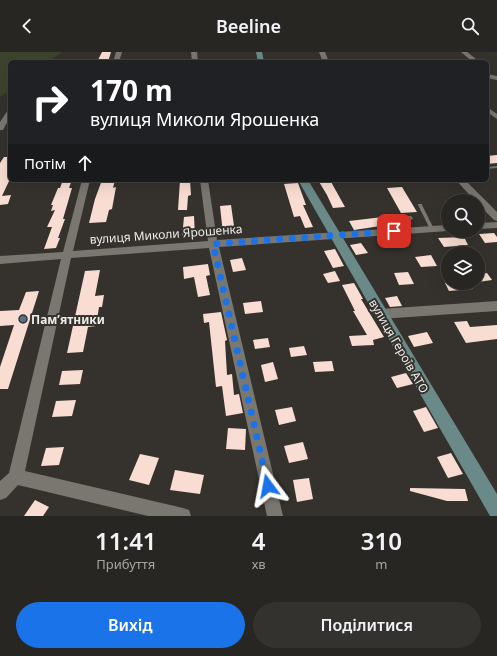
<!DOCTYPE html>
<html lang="uk">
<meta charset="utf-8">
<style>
:root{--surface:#282622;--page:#34322f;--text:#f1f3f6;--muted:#a5a5a5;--line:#444340;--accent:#1a73e8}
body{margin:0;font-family:"Noto Sans",sans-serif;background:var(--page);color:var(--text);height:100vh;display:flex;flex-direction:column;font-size:15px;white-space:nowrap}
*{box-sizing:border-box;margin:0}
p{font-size:13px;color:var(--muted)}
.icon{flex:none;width:22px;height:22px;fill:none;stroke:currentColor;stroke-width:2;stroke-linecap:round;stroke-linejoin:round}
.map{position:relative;height:464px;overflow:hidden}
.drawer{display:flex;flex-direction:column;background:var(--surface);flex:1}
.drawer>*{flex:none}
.hud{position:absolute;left:8px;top:8px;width:481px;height:122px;border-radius:6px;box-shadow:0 4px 16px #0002,0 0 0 1px var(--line);background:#202124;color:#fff;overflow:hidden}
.fabs{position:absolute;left:441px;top:142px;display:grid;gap:8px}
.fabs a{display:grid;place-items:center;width:44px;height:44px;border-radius:50%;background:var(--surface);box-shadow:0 4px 16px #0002,0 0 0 1px var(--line);font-size:20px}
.pin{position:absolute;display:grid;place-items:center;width:34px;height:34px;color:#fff;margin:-17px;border-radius:8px;box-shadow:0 2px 6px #0006}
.me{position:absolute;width:44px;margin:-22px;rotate:347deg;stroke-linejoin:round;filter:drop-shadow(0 0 3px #0008)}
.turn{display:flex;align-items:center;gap:14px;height:84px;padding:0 16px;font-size:18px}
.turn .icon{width:52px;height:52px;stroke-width:2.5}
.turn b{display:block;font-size:28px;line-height:34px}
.then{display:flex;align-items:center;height:38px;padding:0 16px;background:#0003;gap:8px;font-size:15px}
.eta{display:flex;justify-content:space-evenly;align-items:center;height:68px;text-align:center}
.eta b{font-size:24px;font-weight:600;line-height:28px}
.cta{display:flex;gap:8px;margin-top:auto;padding:8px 16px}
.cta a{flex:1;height:46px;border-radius:24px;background:var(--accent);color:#fff;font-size:16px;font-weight:600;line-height:46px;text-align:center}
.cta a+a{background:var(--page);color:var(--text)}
header{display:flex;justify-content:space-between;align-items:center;height:52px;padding:0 16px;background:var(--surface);font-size:18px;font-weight:600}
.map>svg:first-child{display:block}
</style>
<header><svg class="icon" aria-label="back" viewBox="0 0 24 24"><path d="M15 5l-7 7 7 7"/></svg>Beeline<svg class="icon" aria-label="search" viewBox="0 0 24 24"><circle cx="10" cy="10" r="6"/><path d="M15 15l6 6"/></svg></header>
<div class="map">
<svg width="497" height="464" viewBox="0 0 497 464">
<rect width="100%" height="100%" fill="#35322d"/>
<path fill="#3c442d" d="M0 0H62L48 10H10V38L0 45Z"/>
<g fill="#f9ddd2">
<path d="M102 0H111L108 10H97Z"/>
<path d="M497 103V111L487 112V104Z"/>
<path d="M4 105H10V127L2 144 11 143 8 152 0 153V111Z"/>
<path d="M63 128H72L69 136H72L63 167H65L58 186H60L56 196 44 197 52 175H47L55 158 51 159 53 153H51L58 136H60Z"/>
<path d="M102 128H115L113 136 116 135 112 157 109 158 106 170 89 171 95 147Z"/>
<path d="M180 128H190L191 143 188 144 187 158H178Z"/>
<path d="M318 128H330L345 155 333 156 327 143Z"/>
<path d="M298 131 306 153H303L313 175 305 176 300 164 294 165 284 132Z"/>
<path d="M402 135 417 160 401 161 387 136Z"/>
<path d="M231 153 235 181 223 182 220 154Z"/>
<path d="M194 164 195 185 182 186 184 165Z"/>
<path d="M383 165 387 173 354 178 349 169Z"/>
<path d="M494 181 497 185V190L485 191 479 182Z"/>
<path d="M464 185 468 193 444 195 438 186Z"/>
<path d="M361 191 368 201 356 203 350 193Z"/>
<path d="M335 197 344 214 333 216 324 199Z"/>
<path d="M431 203 437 214 421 215 415 205Z"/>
<path d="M242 206 246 218 233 220 230 208Z"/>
<path d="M208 212 210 223 206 224 210 243 198 245 194 225 184 227 183 215Z"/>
<path d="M100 218 95 244 104 243 102 255H99L96 274 88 275 83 300 67 301 85 219Z"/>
<path d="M335 219 340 229 328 231 323 222Z"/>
<path d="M408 220 414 232 399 233 394 221Z"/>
<path d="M487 221 492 228 478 230V222Z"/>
<path d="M354 231 363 247H361L384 285 373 288 374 293 352 294 349 284 367 283 353 259H355L342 233Z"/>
<path d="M445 231H472L473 237 449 239Z"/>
<path d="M39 239 8 337H0V315L14 273 0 274V259L19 258 26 240Z"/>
<path d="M397 244 402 254 390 255 385 246Z"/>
<path d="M261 249 263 260 245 262 243 251Z"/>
<path d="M221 260 227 288 225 289 227 323 232 322 234 343 239 342 243 361 226 364 222 334 216 335 209 270 204 271 203 262Z"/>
<path d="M467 269 470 275 497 273V287L466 291 454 270Z"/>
<path d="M427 280 433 291 414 295 408 284Z"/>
<path d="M268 286 270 295 255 297 253 288Z"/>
<path d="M304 294 307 303 291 305 289 296Z"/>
<path d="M332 309 334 319 315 320 313 310Z"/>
<path d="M273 310 278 327 265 330 261 313Z"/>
<path d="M83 318 80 332 59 333 62 319Z"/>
<path d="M406 321 413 332 397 336 391 325Z"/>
<path d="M76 348 72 364 52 365 56 349Z"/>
<path d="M292 355 296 369 279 373 275 358Z"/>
<path d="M426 355 438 376 424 380 413 359Z"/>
<path d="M228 376 246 377 245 398 226 397Z"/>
<path d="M303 390 308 407 289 411 284 394Z"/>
<path d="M64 395 59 413 41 414 46 396Z"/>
<path d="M451 401 463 422 448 426 437 405Z"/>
<path d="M140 402 159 406 149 433 129 428Z"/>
<path d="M175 418 204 423 200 442 170 438Z"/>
<path d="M309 426 313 447 297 450 293 428Z"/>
<path d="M410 436 465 437 468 449H447L410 439Z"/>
<path d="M35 448 49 455 43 464H24Z"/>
</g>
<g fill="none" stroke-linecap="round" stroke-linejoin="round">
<g fill="#7a7771" fill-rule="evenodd">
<path d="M497 114V116L487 117V115Z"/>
<path d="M418 152H422V153L434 177V178L432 179 430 177 418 153Z"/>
<path d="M403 164H411L413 166 411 168H406L411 178V179H407V178L401 166Z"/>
</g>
<g fill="#7a7771" fill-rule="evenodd">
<path d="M116 0H122L119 10H113Z"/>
<path d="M191 0H197L198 10H192Z"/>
<path d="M319 0H325L329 10H323Z"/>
<path d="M461 0H467L480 10H473Z"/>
<path d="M487 22 497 24V28L487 26Z"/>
<path d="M487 55 497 62V67L487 60Z"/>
<path d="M10 57V65L3 78H0V70L8 58Z"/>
<path d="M82 128H90L73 199 208 189 200 128H208L217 188 448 173V179L219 195 283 464H267L209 196 71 206 25 419 183 456 189 458 191 464H148L18 433 6 446 0 448V429L9 421 61 207 0 212V204L63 200Z"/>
<path d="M456 128H465L497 160V169L494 168 478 152V149H475Z"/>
<path d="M497 170V176L478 177V171Z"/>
<path d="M497 249V259L380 267 376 265 374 262 376 259 380 257Z"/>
</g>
<g fill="#6a8a8a" fill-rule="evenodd">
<path d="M256 0H262L264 10H258Z"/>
<path d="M298 128H308L497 442V464H490Z"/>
</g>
</g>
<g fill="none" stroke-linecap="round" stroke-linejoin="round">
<path stroke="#1a73e8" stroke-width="7" stroke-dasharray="0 12.6" d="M268 434 213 192 394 179"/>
</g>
<circle fill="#5c6f8a" stroke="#35322d" stroke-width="1.5" cx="23" cy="267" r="4"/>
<g text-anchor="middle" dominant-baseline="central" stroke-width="4" stroke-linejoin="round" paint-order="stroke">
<g font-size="12" fill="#edece8" stroke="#35322d">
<text transform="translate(166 182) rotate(-4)">вулиця Миколи Ярошенка</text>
<text transform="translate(399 294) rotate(60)">вулиця Героїв АТО</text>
</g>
<g font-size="12" font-weight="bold" fill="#edece8" stroke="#35322d" text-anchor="start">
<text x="31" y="267">Памʼятники</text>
</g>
</g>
</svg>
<div class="fabs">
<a><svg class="icon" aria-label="search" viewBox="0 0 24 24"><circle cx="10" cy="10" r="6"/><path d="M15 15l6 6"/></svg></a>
<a><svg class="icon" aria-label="layers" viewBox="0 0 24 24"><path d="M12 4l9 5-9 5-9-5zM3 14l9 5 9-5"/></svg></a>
</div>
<div class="pin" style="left:394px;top:179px;background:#d93025"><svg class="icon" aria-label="arrive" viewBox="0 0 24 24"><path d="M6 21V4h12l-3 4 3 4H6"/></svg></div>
<svg class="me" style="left:268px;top:434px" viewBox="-20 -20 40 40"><path d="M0-17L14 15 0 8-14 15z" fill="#1a73e8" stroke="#fff" stroke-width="4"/></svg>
<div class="hud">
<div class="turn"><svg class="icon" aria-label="right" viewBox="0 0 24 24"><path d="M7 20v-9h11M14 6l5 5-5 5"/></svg><div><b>170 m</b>вулиця Миколи Ярошенка</div></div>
<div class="then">Потім<svg class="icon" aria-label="ahead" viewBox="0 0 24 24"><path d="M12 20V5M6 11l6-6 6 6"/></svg></div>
</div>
</div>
<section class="drawer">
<div class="eta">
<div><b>11:41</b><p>Прибуття</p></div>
<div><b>4</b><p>хв</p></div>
<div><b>310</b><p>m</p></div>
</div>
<div class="cta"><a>Вихід</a><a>Поділитися</a></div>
</section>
